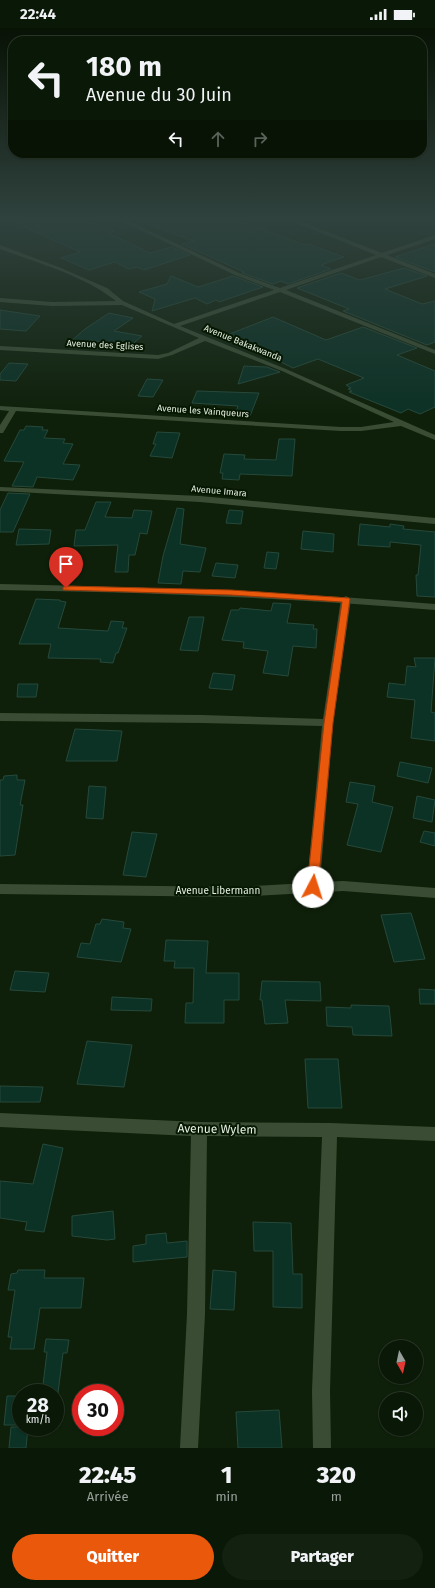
<!DOCTYPE html>
<html lang="fr">
<meta charset="utf-8">
<style>
:root{--surface:#0a1807;--page:#132111;--text:#f1f3f6;--muted:#99a09b;--line:#2a3728;--accent:#ea580c}
body{margin:0;font-family:"Fira Sans",sans-serif;background:var(--page);color:var(--text);height:100vh;display:flex;flex-direction:column;font-size:15px;white-space:nowrap}
*{box-sizing:border-box;margin:0}
p{font-size:13px;color:var(--muted)}
.icon{flex:none;width:22px;height:22px;fill:none;stroke:currentColor;stroke-width:2;stroke-linecap:round;stroke-linejoin:round}
.map{position:relative;height:1420px;overflow:hidden}
.side{display:flex;flex-direction:column;background:var(--surface);flex:1}
.side>*{flex:none}
.banner{position:absolute;left:8px;top:8px;width:419px;height:122px;border-radius:16px;box-shadow:0 1px 3px #0004,0 0 0 1px var(--line);background:#0a1807;color:var(--text);overflow:hidden}
.needle{width:26px;rotate:171deg}
.tools{position:absolute;left:379px;top:1312px;display:grid;gap:8px}
.tools a{display:grid;place-items:center;width:44px;height:44px;border-radius:50%;background:var(--surface);box-shadow:0 1px 3px #0004,0 0 0 1px var(--line);font-size:20px}
.speed{position:absolute;left:12px;top:1356px;display:flex;gap:8px;font-size:20px;font-weight:700;text-align:center}
.speed>*{display:grid;place-content:center;width:52px;height:52px;border-radius:50%;background:var(--surface);box-shadow:0 1px 3px #0004,0 0 0 1px var(--line);line-height:1}
.speed small{font-size:10px;font-weight:400}
.speed .limit{border:6px solid #d22;background:#fff;color:#111}
.pin{position:absolute;display:grid;place-items:center;width:34px;height:34px;color:#fff;margin:-41px -17px;border-radius:50% 50% 50% 0;rotate:-45deg;box-shadow:0 0 4px #0007}
.pin .icon{rotate:45deg}
.me{position:absolute;width:44px;margin:-22px;rotate:5deg;stroke-linejoin:round;filter:drop-shadow(0 0 3px #0008)}
.turn{display:flex;align-items:center;gap:14px;height:84px;padding:0 12px;font-size:18px}
.turn .icon{width:52px;height:52px;stroke-width:2.5}
.turn b{display:block;font-size:28px;line-height:34px}
.lanes{display:flex;align-items:center;height:38px;padding:0 12px;background:#0003;justify-content:center;gap:20px;direction:ltr}
.lanes .off{opacity:.35}
.eta{display:flex;justify-content:space-evenly;align-items:center;height:68px;text-align:center}
.eta b{font-size:24px;font-weight:800;line-height:28px}
.action{display:flex;gap:8px;margin-top:auto;padding:8px 12px}
.action a{flex:1;height:46px;border-radius:24px;background:var(--accent);color:#fff;font-size:16px;font-weight:800;line-height:46px;text-align:center}
.action a+a{background:var(--page);color:var(--text)}
.status{display:flex;justify-content:space-between;align-items:center;height:28px;padding:0 20px;background:var(--surface);direction:ltr}
.status svg{height:11px;fill:currentColor}
.map>svg:first-child{display:block}
</style>
<div class="status"><b>22:44</b><svg viewBox="0 0 49 12"><path d="M0 12V9h3v3zM5 12V6h3v6zM10 12V3h3v9zM15 12V0h3v12zM26 1h20v11H26zM47 4h2v5h-2z"/></svg></div>
<div class="map">
<svg width="435" height="1420" viewBox="0 0 435 1420">
<rect width="100%" height="100%" fill="#0e2009"/>
<g fill="#0c3125" stroke="#26493c">
<path d="M14 190H52L56 192 70 190 75 193 87 192 114 203 108 205 150 225 172 219 190 227 144 242 137 239 129 241 115 234 89 242 61 230 80 224 25 199 27 198 13 194Z"/>
<path d="M136 190H233L304 217 308 216 344 229 321 237 331 241 288 256 281 253 273 256 242 245 244 244 182 216 194 213 135 192Z"/>
<path d="M435 216V244L395 229Z"/>
<path d="M404 240 427 248 385 261 422 276 435 273V314L427 317 343 283 349 281 297 260 341 245 360 252Z"/>
<path d="M171 248 198 259 233 248 263 259 219 274 216 272 207 276 195 270 152 283 155 271 139 264 167 256Z"/>
<path d="M0 282 40 288 26 303 0 301Z"/>
<path d="M109 285 133 290 114 303 142 308 129 319 90 312 84 319 68 316 85 301Z"/>
<path d="M273 289 326 312 363 299 417 320 397 327 435 343V379L420 386 408 381 401 385 349 364 352 363 348 361 351 360 346 357 364 350 318 331 293 340 227 307Z"/>
<path d="M9 335 28 336 16 353 0 352V346Z"/>
<path d="M244 338 267 339 280 344 238 356Z"/>
<path d="M147 351 163 352 153 369 138 368Z"/>
<path d="M197 363 259 365 250 388 235 387 238 378 192 375Z"/>
<path d="M26 398 43 399 42 402H48L44 410 65 411 63 415 73 416 63 436 80 437 73 452 37 449 33 459 12 458 24 434 4 433 20 402H24Z"/>
<path d="M157 404 180 405 172 430 150 428 156 416H153Z"/>
<path d="M279 411H295L292 448 240 446 239 452 222 451 223 445H220L224 426 245 427 244 431 276 432Z"/>
<path d="M8 465 30 466 13 504H0V482Z"/>
<path d="M96 474H111L105 489 132 490 134 482 152 483 147 506 140 505 135 527H129L128 544H115L118 517 74 518 76 502H85Z"/>
<path d="M177 480 184 481 180 516 206 520 200 544 183 543 181 556 158 555 163 528Z"/>
<path d="M229 482 243 483 241 496 226 495Z"/>
<path d="M360 496 390 499V496L404 498 403 501 435 504V569L417 568 416 547H418L421 517 390 514V519L358 517Z"/>
<path d="M19 501 51 502 49 516 16 517Z"/>
<path d="M303 503 334 506 333 524 301 521Z"/>
<path d="M267 524 279 525 276 541 264 540Z"/>
<path d="M216 535 238 537 235 550 212 548Z"/>
<path d="M36 571 60 572V573L66 574 58 600 108 603 111 593 124 594 122 600H127L118 625H116L113 635 100 634 101 631 48 630 51 616H19Z"/>
<path d="M273 575 291 576 287 595 314 597 313 601H317L316 620 293 618 288 648 263 645 268 623 243 620 244 614 222 612 231 582H239L240 580 271 583Z"/>
<path d="M189 589H204L198 623 180 622Z"/>
<path d="M414 630H435L431 684 435 685V713L411 710 415 672 387 669 389 655 405 657 407 638 416 639Z"/>
<path d="M213 645 235 647 232 662 209 660Z"/>
<path d="M18 656H38L36 669H17Z"/>
<path d="M75 701 122 703 117 733H66Z"/>
<path d="M400 734 432 740 428 755 397 748Z"/>
<path d="M17 747V752H25L20 777H23L15 827 0 828V752H3L4 748Z"/>
<path d="M350 754 375 758 372 774 393 779 381 824 347 817 358 776 346 774Z"/>
<path d="M89 758 106 759 103 791 86 790Z"/>
<path d="M417 768 435 772 432 794 413 790Z"/>
<path d="M424 803 435 805V818L420 814Z"/>
<path d="M132 804 157 806 146 849 123 847Z"/>
<path d="M411 885 425 931 394 934 381 887Z"/>
<path d="M102 891 124 894 123 900 131 901 121 934 77 929 81 915 90 916 96 896H100Z"/>
<path d="M166 912 208 913 206 945H239V972H224V995H185L186 975H193L194 940H174L175 933H164Z"/>
<path d="M15 943 49 945 45 964 10 962Z"/>
<path d="M262 953 320 954 321 973 285 972 288 995 265 996 262 972H260Z"/>
<path d="M419 961 435 962V976H420Z"/>
<path d="M112 969 152 971 151 983 111 982Z"/>
<path d="M351 977 389 978 392 1008 353 1007 352 999 327 998 326 979 351 980Z"/>
<path d="M87 1013 132 1017 124 1059 77 1056Z"/>
<path d="M305 1031H338L342 1080H308Z"/>
<path d="M0 1058 43 1059 40 1074H0Z"/>
<path d="M43 1116 63 1120 44 1204 25 1202 27 1194 0 1190V1153L33 1156Z"/>
<path d="M113 1183 115 1211 107 1212 72 1208V1188Z"/>
<path d="M253 1194 291 1195 293 1246H302V1280L273 1279V1223H254Z"/>
<path d="M166 1205 167 1215 187 1213V1229L133 1234V1218L146 1216V1207Z"/>
<path d="M18 1242H45L44 1250H84L81 1280H40L34 1321H10L12 1309H8L15 1262H8L11 1246 17 1245Z"/>
<path d="M213 1242 236 1244 234 1282 210 1281Z"/>
<path d="M46 1311 69 1312 67 1325H63L58 1365H42L47 1324H44Z"/>
<path d="M7 1368H21V1397H4Z"/>
<path d="M279 1382 282 1420H238L236 1384Z"/>
<path d="M11 1399H28L26 1420H9Z"/>
</g>
<g fill="none" stroke-linecap="round" stroke-linejoin="round">
<g fill="#3a4d34" fill-rule="evenodd">
<path d="M115 190H122L239 245 280 260 376 227 284 190H292L382 225 435 207V211L387 227 435 246V250L381 229 286 262 435 322V326L280 264 180 298 286 341 435 407V412L401 398 361 403H341L16 383 3 405H0V397L9 383 0 382V378L341 399H361L394 394 282 343 205 313 172 327 158 331 0 322V318L158 327 168 325 199 310 122 277 52 278 0 274V270L52 274 116 273C85 248 38 235 0 221V217L61 240 107 260 123 273 174 296 274 262 235 247Z"/>
<path d="M0 459 200 468 435 490V496L200 474 0 463Z"/>
<path d="M346 568 351 571 333 695 320 854 343 853 435 860V870L343 863 238 869 0 866V856L238 859 307 855 322 698 202 695 0 693V685L202 687 323 691 341 571Z"/>
<path d="M0 1085 199 1094 330 1095 435 1099V1113L337 1109 330 1363 331 1420H313L312 1363 322 1109 207 1108 205 1286 198 1420H180L187 1286 191 1108 0 1099Z"/>
</g>
<path fill="#3a4d34" fill-rule="evenodd" d="M0 556C145 559 290 564 435 576V582C290 570 145 564 0 562Z"/>
</g>
<linearGradient id="sky" x2="0" y2="1"><stop stop-color="#081205"/><stop offset="0.49" stop-color="#30423e"/><stop offset="1" stop-color="#30423e" stop-opacity="0"/></linearGradient>
<rect width="435" height="389" fill="url(#sky)"/>
<path fill="#ea580c" stroke="#983908" d="M66 558 231 562 349 570 350 571 333 695 318 859 316 862H309L307 859 324 695 342 574 231 567 63 562V559Z"/>
<g text-anchor="middle" dominant-baseline="central" stroke-width="4" stroke-linejoin="round" paint-order="stroke">
<g font-size="9" fill="#e4f0e1" stroke="#061702">
<text transform="translate(243 315) rotate(22)">Avenue Bakakwanda</text>
<text transform="translate(105 317) rotate(3)">Avenue des Eglises</text>
<text transform="translate(203 383) rotate(4)">Avenue les Vainqueurs</text>
<text transform="translate(219 463) rotate(5)">Avenue Imara</text>
</g>
<g font-size="10" fill="#e4f0e1" stroke="#061702">
<text x="218" y="863">Avenue Libermann</text>
</g>
<g font-size="12" fill="#e4f0e1" stroke="#061702">
<text transform="translate(217 1101) rotate(1)">Avenue Wylem</text>
</g>
</g>
</svg>
<div class="tools">
<a><svg class="needle" viewBox="-14 -14 28 28"><path d="M0-13l5 13h-10z" fill="#e53935"/><path d="M0 13l5-13h-10z" fill="#99a09b"/></svg></a>
<a><svg class="icon" aria-label="sound" viewBox="0 0 24 24"><path d="M4 9h4l5-4v14l-5-4H4zM17 9q2 3 0 6"/></svg></a>
</div>
<div class="speed"><div>28<small>km/h</small></div><div class="limit">30</div></div>
<div class="pin" style="left:66px;top:560px;background:#d93025"><svg class="icon" aria-label="arrive" viewBox="0 0 24 24"><path d="M6 21V4h12l-3 4 3 4H6"/></svg></div>
<svg class="me" style="left:313px;top:859px" viewBox="-20 -20 40 40"><circle r="19" fill="#fff"/><path d="M0-13L10 11 0 6-10 11z" fill="#ea580c"/></svg>
<div class="banner">
<div class="turn"><svg class="icon" aria-label="left" viewBox="0 0 24 24"><path d="M17 20v-9H6M10 6l-5 5 5 5"/></svg><div><b>180 m</b>Avenue du 30 Juin</div></div>
<div class="lanes"><svg class="icon" aria-label="left" viewBox="0 0 24 24"><path d="M17 20v-9H6M10 6l-5 5 5 5"/></svg><svg class="icon off" aria-label="ahead" viewBox="0 0 24 24"><path d="M12 20V5M6 11l6-6 6 6"/></svg><svg class="icon off" aria-label="right" viewBox="0 0 24 24"><path d="M7 20v-9h11M14 6l5 5-5 5"/></svg></div>
</div>
</div>
<section class="side">
<div class="eta">
<div><b>22:45</b><p>Arrivée</p></div>
<div><b>1</b><p>min</p></div>
<div><b>320</b><p>m</p></div>
</div>
<div class="action"><a>Quitter</a><a>Partager</a></div>
</section>
